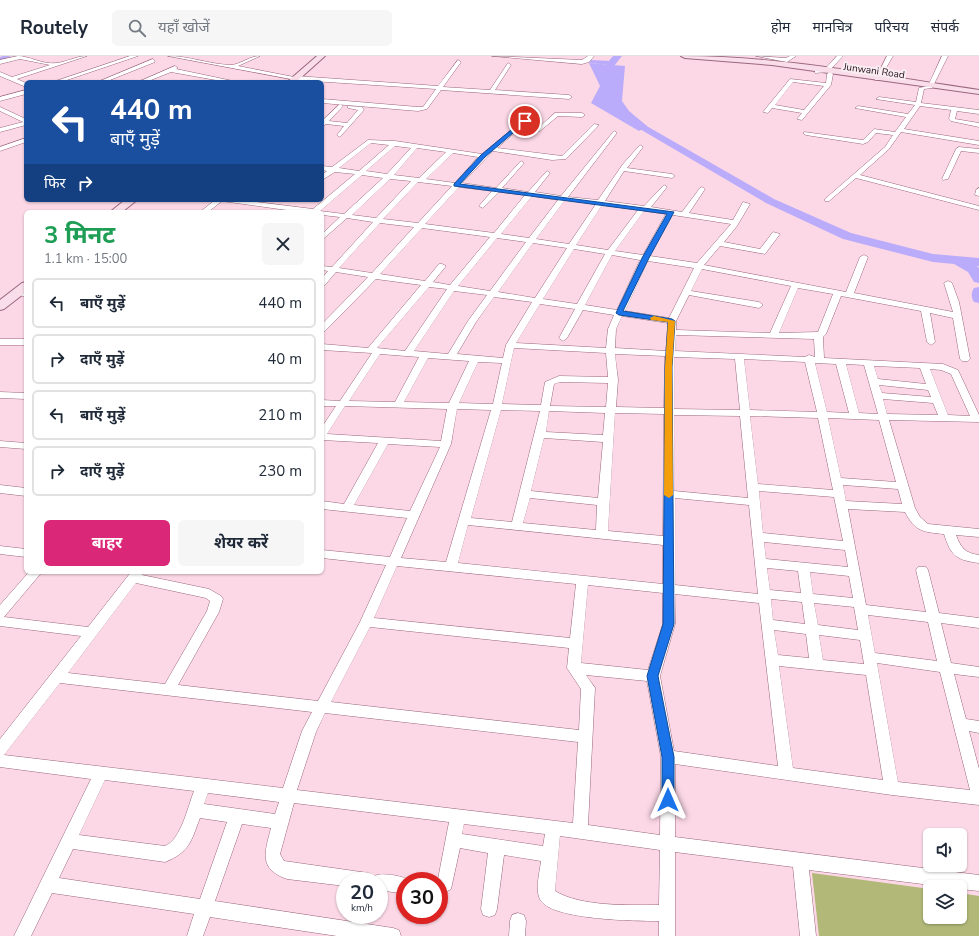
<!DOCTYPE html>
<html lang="hi">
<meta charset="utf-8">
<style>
:root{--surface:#fff;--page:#f6f6f7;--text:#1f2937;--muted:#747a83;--line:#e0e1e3;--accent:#db2777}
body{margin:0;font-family:"Nunito Sans","Noto Sans Devanagari",sans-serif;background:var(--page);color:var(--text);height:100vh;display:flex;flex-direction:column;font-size:15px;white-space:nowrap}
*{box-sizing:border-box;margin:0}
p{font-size:13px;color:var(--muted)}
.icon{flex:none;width:22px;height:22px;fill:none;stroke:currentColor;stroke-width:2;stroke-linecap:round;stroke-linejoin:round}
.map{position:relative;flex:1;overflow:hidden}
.side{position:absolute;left:24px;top:154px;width:300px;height:364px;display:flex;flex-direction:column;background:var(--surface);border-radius:6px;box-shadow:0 1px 3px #0004}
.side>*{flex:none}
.top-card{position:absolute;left:24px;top:24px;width:300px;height:122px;border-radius:6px;box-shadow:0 1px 3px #0004;background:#1a4fa0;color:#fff;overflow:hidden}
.buttons{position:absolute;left:923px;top:772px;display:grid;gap:8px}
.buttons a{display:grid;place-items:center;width:44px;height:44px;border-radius:6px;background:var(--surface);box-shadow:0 1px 3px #0004;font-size:20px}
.speed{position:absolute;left:336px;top:816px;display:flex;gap:8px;font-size:20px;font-weight:700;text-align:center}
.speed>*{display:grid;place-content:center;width:52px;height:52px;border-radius:50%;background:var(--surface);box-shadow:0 1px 3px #0004;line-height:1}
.speed small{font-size:10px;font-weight:400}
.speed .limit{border:6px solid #d22;background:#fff;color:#111}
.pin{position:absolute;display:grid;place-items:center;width:34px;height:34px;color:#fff;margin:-17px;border:2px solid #fff;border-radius:50%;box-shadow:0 1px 4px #0007}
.me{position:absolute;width:44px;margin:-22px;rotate:0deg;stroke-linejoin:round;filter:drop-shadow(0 0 3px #0008)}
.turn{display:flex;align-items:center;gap:14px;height:84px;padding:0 20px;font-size:18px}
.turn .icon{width:52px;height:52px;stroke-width:2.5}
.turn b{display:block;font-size:28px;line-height:34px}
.then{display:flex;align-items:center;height:38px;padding:0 20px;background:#0003;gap:8px;font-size:15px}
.round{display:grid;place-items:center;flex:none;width:42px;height:42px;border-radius:6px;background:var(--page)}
.overview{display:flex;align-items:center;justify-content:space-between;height:68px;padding:0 20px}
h1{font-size:24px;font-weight:700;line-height:30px;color:#1e9e55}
.cta{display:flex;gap:8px;margin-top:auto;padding:8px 20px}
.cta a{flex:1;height:46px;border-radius:6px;background:var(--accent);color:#fff;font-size:16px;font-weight:700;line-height:46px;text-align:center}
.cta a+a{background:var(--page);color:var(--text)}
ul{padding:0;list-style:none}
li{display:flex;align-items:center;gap:12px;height:50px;margin:0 8px 6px;padding:0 12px;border:2px solid var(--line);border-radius:6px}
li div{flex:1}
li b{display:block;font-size:15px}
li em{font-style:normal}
header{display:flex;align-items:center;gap:24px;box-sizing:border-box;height:56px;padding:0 20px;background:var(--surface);border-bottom:1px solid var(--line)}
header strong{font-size:19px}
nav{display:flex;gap:22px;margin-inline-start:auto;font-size:14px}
.search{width:280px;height:36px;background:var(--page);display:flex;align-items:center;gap:10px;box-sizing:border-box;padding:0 14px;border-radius:6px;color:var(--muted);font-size:15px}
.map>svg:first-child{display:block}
</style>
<header>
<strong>Routely</strong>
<div class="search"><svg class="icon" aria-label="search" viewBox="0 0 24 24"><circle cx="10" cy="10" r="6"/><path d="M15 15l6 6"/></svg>यहाँ खोजें</div>
<nav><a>होम</a><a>मानचित्र</a><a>परिचय</a><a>संपर्क</a></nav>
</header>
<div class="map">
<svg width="979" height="880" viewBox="0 0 979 880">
<rect width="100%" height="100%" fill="#fcd8e6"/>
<path fill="#b2b878" d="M812 817 930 833V861H960V837L979 840V880H819Z"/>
<path fill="#bbacfb" d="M589 7 625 10 622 45 629 55 647 70 639 75 591 47 600 30Z"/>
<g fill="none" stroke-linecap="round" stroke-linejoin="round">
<g fill="#bbacfb" fill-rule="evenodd">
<path d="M3 0H11L0 5V1Z"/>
<path d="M591 4 611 5 614 7 611 9 589 7Z"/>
</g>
<g fill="#bbacfb" fill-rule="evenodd">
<path d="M613 0H622L614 10 611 32 606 35 601 32C603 20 604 9 613 0Z"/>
<path d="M624 57 774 143 851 177 933 198 979 202V210H977L979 212V227L974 226 968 216 954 208 933 206 843 183 766 147 621 62 619 60 621 58Z"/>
<path d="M979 231V247L974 246C971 242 971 236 974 232Z"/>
</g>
<defs>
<g id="street">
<path d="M18 0C29 0 44 9 56 7 67 6 76 0 87 0L17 23 26 27V31L0 20V16L12 21 50 9 20 3 0 8V4Z"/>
<path d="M130 0H138L61 26H53Z"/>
<path d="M168 0C189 0 209 8 230 9 240 9 249 0 260 0L238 10 294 21 291 23Z"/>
<path d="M492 0 582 4 588 0H594L589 6 582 8Z"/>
<path d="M756 0 786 2 790 0H796L787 6Z"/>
<path d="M837 0H843L828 16 815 17V15L824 14Z"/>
<path d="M887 0H893L879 24H875Z"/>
<path d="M942 0H948L932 32 924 33 921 47 979 54V58L957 55 955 63 979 67V71L951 65 949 63 951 54 920 50 904 73 979 85V89L901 76 889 93 860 119 979 150V154L856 122 829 145H825V143L885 91 893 79 876 77 868 86 863 88 806 79 804 78V76L863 84 874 73 895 76 906 61 855 52 858 50 908 58 915 49 876 43 879 41 916 46 919 32 928 30Z"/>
<path d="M153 3 155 6 105 26 100 25Z"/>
<path d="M458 4 461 6 443 31 490 34 508 7 511 9 495 34 569 39 572 41 569 43 441 34 427 53 418 55 322 47V43L418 51H423L436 33 296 24 293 22 296 20 438 30Z"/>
<path d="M175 10 178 12 176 13 233 25 227 26 171 16 146 26H138Z"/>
<path d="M830 16 833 18 831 29 802 64 797 63 802 57 772 52 768 57 763 56 790 23 826 27 827 18ZM793 26 824 30 804 54 775 49Z"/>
<path d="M26 34V38L0 45V41Z"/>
<path d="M340 48 343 50 329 65 347 67 358 54 348 52V50L362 51 364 54 340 81 337 79 344 70 326 68 322 71V65Z"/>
<path d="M0 51 26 63V69L0 76V72L23 66 0 55Z"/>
<path d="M555 57H582L585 59 582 61 558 60 540 75 519 73 497 92 562 100 594 68 599 69 566 103 552 104 493 95 462 127 496 132 521 105 524 107 502 132 528 136 547 115 550 117 535 136 561 140 614 75 616 76V78L568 141 598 144 623 108 640 89 643 91 627 112 672 118 675 120 672 122 624 115 605 145 644 150 664 129 667 131 651 151 682 156 700 132 702 131 705 133 689 157 733 164 743 146 750 148 737 170 724 186 760 193 773 176 780 178 765 198 720 190 704 209 846 236 860 201 864 199 868 201 854 237 953 256 944 227 948 225 952 227 959 246 970 303 968 305H962L960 303 953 262 930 257 935 286 931 289 927 286 921 255 841 240 826 278 823 281 824 302 943 308 958 314 979 359V366L889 364 915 452 920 461 928 468 979 473V481L956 479C961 492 965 497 979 499V507C956 504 951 500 944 478 924 476 915 476 905 456L848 453 866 549 926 556 916 514 918 511H926L928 514 939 557 979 562V572L941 567 951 607 979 611V621L954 618 966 663 979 665V677L969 675 979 713V749L892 739 675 708V781L979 819V835L960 833V831H947L809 814 816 880H800L793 811 675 796V880H659V865C635 865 555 864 541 845 534 835 540 816 541 805L504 799 497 853 495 859 489 861 483 859 481 853 488 797 460 792 451 833 439 840V825H435L438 823 449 766 294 747 280 798 284 805 368 817 374 820C383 816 403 820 411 825H405V838L379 834V825H345V830L287 823C258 813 265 796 271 772L242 768 215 845 393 872 399 874 401 880H337L210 861 203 880H187L194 858 52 837 31 880H14L91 723 0 711V683L81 580 0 570V549L29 516H42L4 561 88 571 131 516H144L142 519 209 533 221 540 223 543 219 556 178 629 318 645 360 566 386 509 322 502V494L390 501 407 462 322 453V445L344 448 378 387 322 384V371L336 350H322V344L340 345 372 297 322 294V288L368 292 421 229 376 223 325 275 322 276V268L368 221 336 216 325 229H322V222L328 215 322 214V210L332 211 373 166 347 162 322 184V178L340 161 322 159V156H301L222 145 208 156H200L215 144H241L313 153 355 118 335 116 322 124V119L327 115 322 114V110L332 111 368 84 395 85 482 98 523 64 528 65 523 70 539 71ZM371 87 389 89 359 115 339 112ZM395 90 411 92 387 118 366 115ZM417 92 446 96 419 122 394 119ZM453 97 478 101 455 127 426 123ZM362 119 383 122 344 158 320 155ZM390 123 411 125 376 162 352 159ZM418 126 452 130 418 167 383 163ZM459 131 492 135 479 150 483 152 499 136 525 139 494 177 425 168ZM532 140 558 144 529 182 501 178ZM565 144 596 148 569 188 536 183ZM602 149 638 154 608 194 576 189ZM644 155 666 158 643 199 615 195ZM673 159 731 168 697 207 650 200ZM380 167 414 171 372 217 339 212ZM422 172 490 181 450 229 433 226 446 210 442 208H439L425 225 380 218ZM497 182 526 186 490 235 458 230ZM533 187 567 192 535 242 498 236ZM574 193 605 198 577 248 543 243ZM612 199 640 204 617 254 585 249ZM648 205 694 212 669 262 625 255ZM702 213 791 230 770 277 676 274V265L689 239 759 252 763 249 759 246 691 235ZM429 231 447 233 405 295 377 292ZM798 232 833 238 818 276 779 277ZM454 235 487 239 468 265 448 298 414 295ZM494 241 532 246 506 289 503 302 457 298 476 266ZM540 248 575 253 559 282 563 285 567 282 583 254 614 259 608 273 606 292 516 287ZM622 260 668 267 666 295 615 292 616 273ZM676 279 814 283 815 301 809 299 805 301 675 295ZM514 292 606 297 608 321 559 320 545 326 541 349 502 348ZM380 298 419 301 395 346 349 345ZM615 298 665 300 664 352 616 351 618 324ZM674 301 735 303 740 354 674 353ZM428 302 469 305 449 347 404 346ZM744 303 805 306 817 356 750 354ZM478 306 502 307 493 348 459 347ZM815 307 836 308 849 357 827 356ZM846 308 864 309 878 358 859 357ZM874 310 920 312 926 328 878 323ZM930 313 941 314 951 318 970 360 948 359ZM560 326 608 327 606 351 550 350 554 328ZM879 329 928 334 931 341 882 337ZM883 343 933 347 938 359 887 358ZM345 350 447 353 441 385 327 378ZM457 353 491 354 446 506 401 502 451 388ZM501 354 540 355 512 466 471 462ZM549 355 605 357 603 379 546 376ZM615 357 664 358 663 480 608 475ZM674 359 740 360 748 442 674 435ZM750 360 818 362 833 434 758 428ZM828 362 879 364 896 426 841 422ZM544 382 603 386 598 442 531 435ZM388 388 440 391 410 455 354 449ZM843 429 898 433 902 448 846 445ZM759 435 834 441 843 485 763 477ZM530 442 597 449 596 474 523 467ZM675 442 749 449 758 538 675 529ZM468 469 663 489V528L458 507ZM764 486 845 494 848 511 766 503ZM397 510 576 528 570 582 374 562ZM767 512 798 515 801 537 770 534ZM810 516 849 520 853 542 813 538ZM136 527 206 542 210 545 207 555 165 628 68 617ZM588 529 663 537V568L648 614 581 607ZM675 538 759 547 778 710 674 695 660 620 675 568ZM771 543 802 546 805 568 773 564ZM814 547 854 551 858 574 818 569ZM868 559 928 566 937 605 875 597ZM370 571 569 592 567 612 581 633 579 674 331 646ZM774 574 806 578 809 602 778 599ZM819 579 860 584 864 608 823 604ZM877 607 940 616 970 734 898 726ZM779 610 866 619 883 724 793 712ZM586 619 647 625 661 701 660 779 588 769 595 632ZM60 627 312 656 302 675 283 732 4 699ZM325 657 578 686 573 767 297 734 316 676ZM105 724 194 735C188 750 181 784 165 790L79 779ZM208 737 279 746 275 758 204 748ZM200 762 227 766 200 843 59 822 73 793 165 806C190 796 191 785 200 762ZM464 768 545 778 543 790 462 778ZM560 780 660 794 659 849C628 849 581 851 555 835Z"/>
<path d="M26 82V86L0 95V91Z"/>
<path d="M959 91 979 93V97L961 95 948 123 943 124 942 123 956 93Z"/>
<path d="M979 132V140L975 139 976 134Z"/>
<path d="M23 235H26V241L20 239Z"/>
<rect x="0" y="283" width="26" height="6"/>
<path d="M0 336 26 337V343L0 342Z"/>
<path d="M0 385 26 387V393L0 391Z"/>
<path d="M0 429 26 432V440L0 437Z"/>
<path d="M0 490 26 493V501L0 498Z"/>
<path d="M518 857 524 859 526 865 525 880H509L510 865 512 859Z"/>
</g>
<g id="secondary">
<path d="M317 0H325L296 26H287Z"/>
<path d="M681 0C781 0 881 20 979 34V38L772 9 685 2Z"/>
<path d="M125 144H137L122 156H110Z"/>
<path d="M26 226V236L4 253 0 254V244L22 227Z"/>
</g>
</defs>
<use href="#street" stroke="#9b677d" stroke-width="1"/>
<use href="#secondary" stroke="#9b677d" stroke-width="2"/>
<use href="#street" fill="#fff" fill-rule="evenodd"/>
<use href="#secondary" fill="#f9deea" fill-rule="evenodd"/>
</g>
<path fill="#1a73e8" stroke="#114b97" d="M523 64 527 65 485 101 460 128 674 156 649 202 623 255 672 263 675 265 672 311 674 568 658 620 674 701V744L673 748 668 750 664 748 662 744V701L647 620 663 568 665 311 668 266 619 259 616 257 642 202 667 158 454 130V128L481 99Z"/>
<path fill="#f59e0b" d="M654 260 675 265 672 311 673 439 669 442 664 439 665 311 668 266 651 264 650 262Z"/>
<g text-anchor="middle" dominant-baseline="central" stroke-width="4" stroke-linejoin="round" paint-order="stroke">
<g font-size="10" fill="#28141d" stroke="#f9edf1">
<text transform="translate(874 15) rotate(8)">Junwani Road</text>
</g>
</g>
</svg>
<div class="buttons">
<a><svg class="icon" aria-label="sound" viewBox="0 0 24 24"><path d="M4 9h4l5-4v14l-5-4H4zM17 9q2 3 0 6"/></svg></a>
<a><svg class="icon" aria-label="layers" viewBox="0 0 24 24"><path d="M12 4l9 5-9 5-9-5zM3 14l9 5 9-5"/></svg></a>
</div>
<div class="speed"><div>20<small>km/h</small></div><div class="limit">30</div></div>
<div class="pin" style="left:525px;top:65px;background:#d93025"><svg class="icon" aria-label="arrive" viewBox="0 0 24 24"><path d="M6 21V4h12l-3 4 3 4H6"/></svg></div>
<svg class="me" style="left:668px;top:744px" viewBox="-20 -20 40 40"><path d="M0-17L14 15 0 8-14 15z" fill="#1a73e8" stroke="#fff" stroke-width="4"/></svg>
<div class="top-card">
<div class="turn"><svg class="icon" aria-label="left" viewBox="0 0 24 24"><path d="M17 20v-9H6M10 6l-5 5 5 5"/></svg><div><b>440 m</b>बाएँ मुड़ें</div></div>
<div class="then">फिर<svg class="icon" aria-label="right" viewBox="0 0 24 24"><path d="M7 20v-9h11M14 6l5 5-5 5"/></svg></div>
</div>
<section class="side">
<div class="overview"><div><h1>3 मिनट</h1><p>1.1 km · 15:00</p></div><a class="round"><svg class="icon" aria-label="close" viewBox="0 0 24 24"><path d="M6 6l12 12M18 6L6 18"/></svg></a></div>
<ul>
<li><svg class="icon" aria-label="left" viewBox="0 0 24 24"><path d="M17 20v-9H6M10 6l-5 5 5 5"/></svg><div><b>बाएँ मुड़ें</b></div><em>440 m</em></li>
<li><svg class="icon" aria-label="right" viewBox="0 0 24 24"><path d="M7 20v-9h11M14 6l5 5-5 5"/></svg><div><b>दाएँ मुड़ें</b></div><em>40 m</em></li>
<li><svg class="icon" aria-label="left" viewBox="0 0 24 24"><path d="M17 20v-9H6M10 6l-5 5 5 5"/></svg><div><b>बाएँ मुड़ें</b></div><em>210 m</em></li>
<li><svg class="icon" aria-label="right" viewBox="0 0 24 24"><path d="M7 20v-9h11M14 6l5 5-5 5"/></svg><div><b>दाएँ मुड़ें</b></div><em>230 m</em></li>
</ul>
<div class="cta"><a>बाहर</a><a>शेयर करें</a></div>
</section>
</div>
